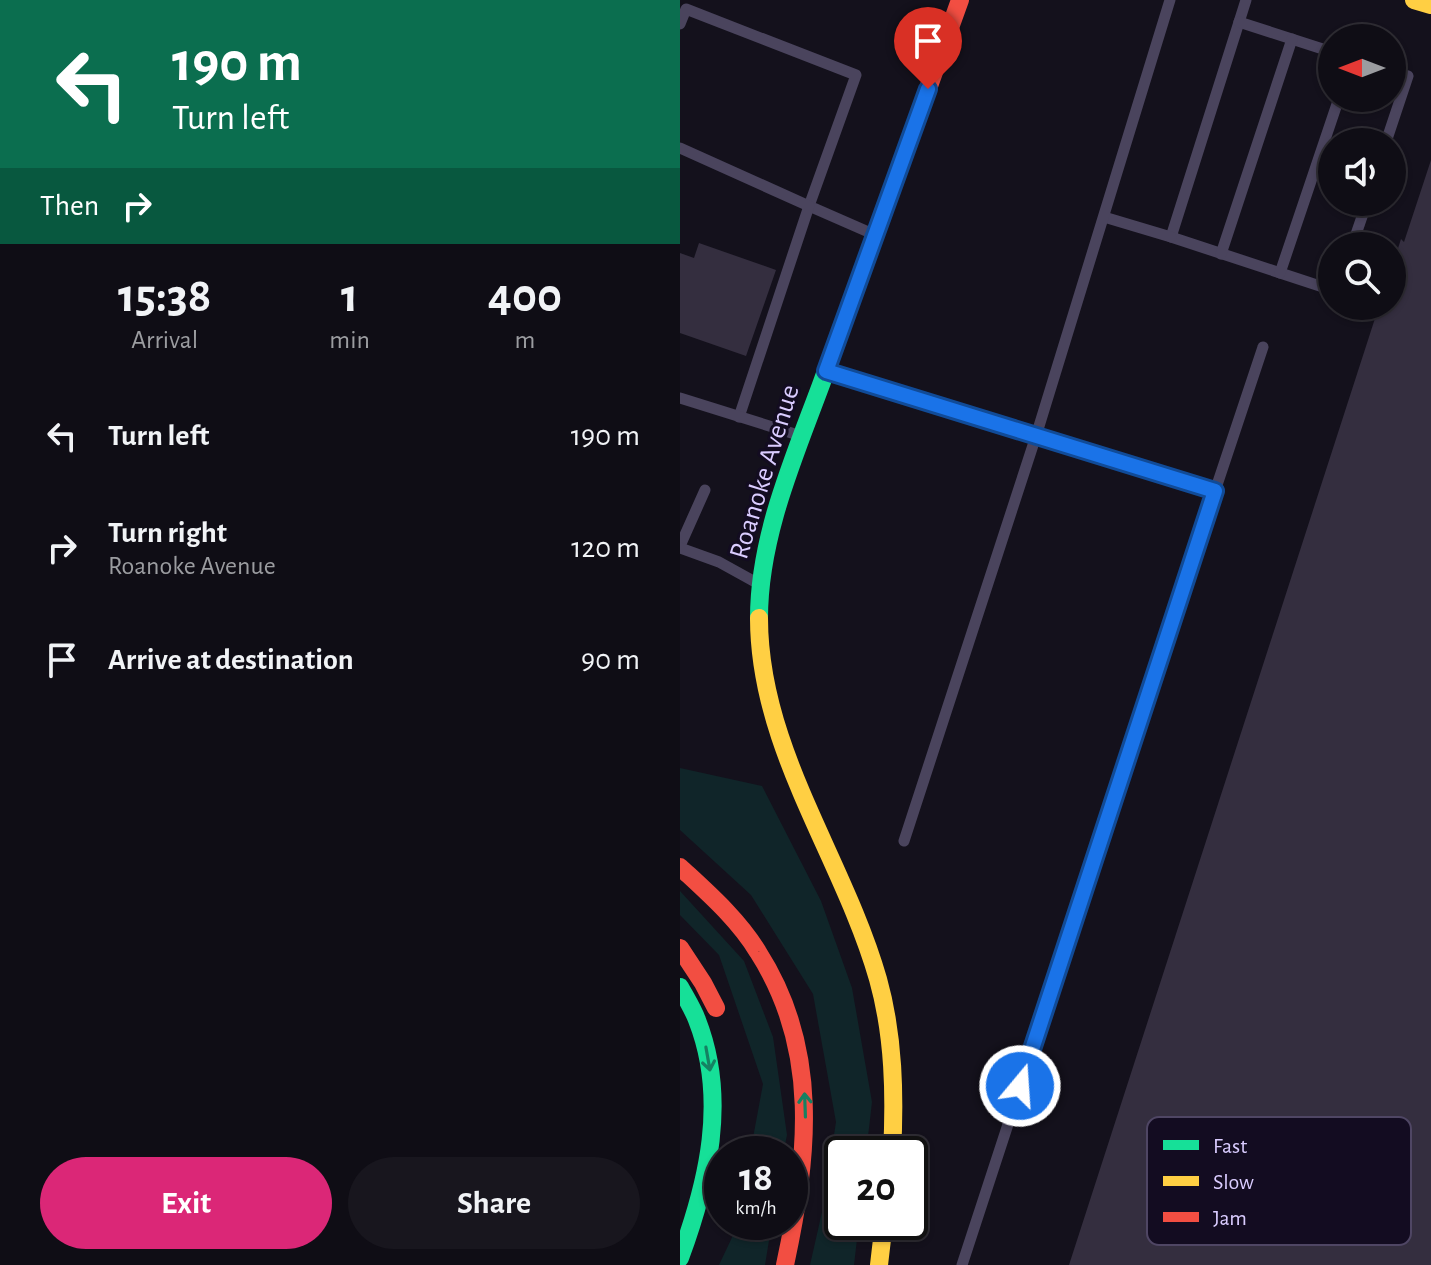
<!DOCTYPE html>
<style>
:root{--surface:#0f0d15;--page:#18161e;--text:#f1f3f6;--muted:#9b9ca0;--line:#2f2d34;--accent:#db2777}
body{margin:0;font-family:"Alegreya Sans",sans-serif;background:var(--page);color:var(--text);height:100vh;display:flex;flex-direction:column;font-size:30px;white-space:nowrap}
*{box-sizing:border-box;margin:0}
p{font-size:26px;color:var(--muted)}
.icon{flex:none;width:44px;height:44px;fill:none;stroke:currentColor;stroke-width:2;stroke-linecap:round;stroke-linejoin:round}
.map{position:relative;flex:1;overflow:hidden}
.sheet{display:flex;flex-direction:column;background:var(--surface);width:680px}
.sheet>*{flex:none}
.hud{background:#0b6e4f;color:#fff;overflow:hidden}
.needle{width:52px;rotate:270deg}
.controls{position:absolute;left:638px;top:24px;display:grid;gap:16px}
.controls a{display:grid;place-items:center;width:88px;height:88px;border-radius:50%;background:var(--surface);box-shadow:0 2px 6px #0004,0 0 0 2px var(--line);font-size:40px}
.speed{position:absolute;left:24px;top:1136px;display:flex;gap:16px;font-size:40px;font-weight:700;text-align:center}
.speed>*{display:grid;place-content:center;width:104px;height:104px;border-radius:50%;background:var(--surface);box-shadow:0 2px 6px #0004,0 0 0 2px var(--line);line-height:1}
.speed small{font-size:20px;font-weight:400}
.speed .limit{border:4px solid #111;border-radius:12px;background:#fff;color:#111}
.pin{position:absolute;display:grid;place-items:center;width:68px;height:68px;color:#fff;margin:-82px -34px;border-radius:50% 50% 50% 0;rotate:-45deg;box-shadow:0 0 8px #0007}
.pin .icon{rotate:45deg}
.me{position:absolute;width:88px;margin:-44px;rotate:18deg;stroke-linejoin:round;filter:drop-shadow(0 0 6px #0008)}
.turn{display:flex;align-items:center;gap:28px;height:168px;padding:0 40px;font-size:36px}
.turn .icon{width:104px;height:104px;stroke-width:2.5}
.turn b{display:block;font-size:56px;line-height:68px}
.then{display:flex;align-items:center;height:76px;padding:0 40px;background:#0003;gap:16px;font-size:30px}
.eta{display:flex;justify-content:space-evenly;align-items:center;height:136px;text-align:center}
.eta b{font-size:48px;font-weight:600;line-height:56px}
.primary-button{display:flex;gap:16px;margin-top:auto;padding:16px 40px}
.primary-button a{flex:1;height:92px;border-radius:48px;background:var(--accent);color:#fff;font-size:32px;font-weight:600;line-height:92px;text-align:center}
.primary-button a+a{background:var(--page);color:var(--text)}
ul{padding:0;list-style:none}
li{display:flex;align-items:center;gap:24px;height:112px;padding:0 40px}
li div{flex:1}
li b{display:block;font-size:30px}
li em{font-style:normal}
main{display:flex;flex:1;min-height:0}
.map>svg:first-child{display:block}
</style>
<main>
<section class="sheet">
<div class="hud">
<div class="turn"><svg class="icon" aria-label="left" viewBox="0 0 24 24"><path d="M17 20v-9H6M10 6l-5 5 5 5"/></svg><div><b>190 m</b>Turn left</div></div>
<div class="then">Then<svg class="icon" aria-label="right" viewBox="0 0 24 24"><path d="M7 20v-9h11M14 6l5 5-5 5"/></svg></div>
</div>
<div class="eta">
<div><b>15:38</b><p>Arrival</p></div>
<div><b>1</b><p>min</p></div>
<div><b>400</b><p>m</p></div>
</div>
<ul>
<li><svg class="icon" aria-label="left" viewBox="0 0 24 24"><path d="M17 20v-9H6M10 6l-5 5 5 5"/></svg><div><b>Turn left</b></div><em>190 m</em></li>
<li><svg class="icon" aria-label="right" viewBox="0 0 24 24"><path d="M7 20v-9h11M14 6l5 5-5 5"/></svg><div><b>Turn right</b><p>Roanoke Avenue</p></div><em>120 m</em></li>
<li><svg class="icon" aria-label="arrive" viewBox="0 0 24 24"><path d="M6 21V4h12l-3 4 3 4H6"/></svg><div><b>Arrive at destination</b></div><em>90 m</em></li>
</ul>
<div class="primary-button"><a>Exit</a><a>Share</a></div>
</section>
<div class="map">
<svg width="751" height="1265" viewBox="0 0 751 1265">
<rect width="100%" height="100%" fill="#14111c"/>
<g fill="#102529">
<path d="M0 768 82 786 141 901 172 988 192 1102 186 1154H162V1222H179L174 1265H130L142 1212 156 1122 133 994 71 895 0 830Z"/>
<path d="M0 891 64 961 93 1037 107 1135 103 1154H70L83 1084 39 955 0 915Z"/>
<path d="M58 1222H92L85 1265H39L56 1229Z"/>
</g>
<g fill="#342e3f">
<path d="M751 160V1265H389L699 306H712V267L721 239 724 242Z"/>
<path d="M19 243 96 270 66 356 0 333V253L14 258Z"/>
</g>
<g fill="none" stroke-linecap="round" stroke-linejoin="round">
<g stroke="#4a445d" stroke-width="11">
<path d="M566 0 491 237 652 290"/>
<path d="M559 22 652 52"/>
<path d="M0 24 6 9 176 75 129 206 193 234"/>
<path d="M706 142 728 76 712 71"/>
<path d="M0 148 129 206 59 417"/>
<path d="M424 217 491 237"/>
<path d="M672 246 687 202"/>
<path d="M541 254 612 39"/>
<path d="M600 273 659 98"/>
<path d="M147 371 535 491 282 1265"/>
<path d="M0 398 118 435"/>
<path d="M535 491 583 347"/>
<path d="M0 546 25 490"/>
<path d="M0 548 39 562 77 583"/>
<path d="M224 841 356 436 490 0"/>
</g>
<g stroke="#16e098" stroke-width="18">
<path d="M79 618C79 536 114 458 142 382 174 292 207 202 240 111"/>
<path d="M0 987C6 998 13 1009 17 1020 48 1099 28 1182 0 1258"/>
</g>
<g stroke="#ffcf43" stroke-width="18">
<path d="M734 0 751 5"/>
<path d="M79 618C79 749 163 857 198 979 214 1036 215 1096 212 1154"/>
<path d="M199 1265 204 1222"/>
</g>
<g stroke="#f24e42" stroke-width="18">
<path d="M240 111 280 0"/>
<path d="M0 867C28 893 58 919 78 952 141 1050 128 1158 105 1265"/>
<path d="M0 948 23 983 36 1008"/>
</g>
</g>
<defs><path id="oneway-shaft" d="M-6 0H5M1.5-3L5.5 0L1.5 3" fill="none" stroke-width="1.6" stroke-linecap="round" stroke-linejoin="round" transform="scale(2)"/></defs>
<g stroke="#158162">
<use href="#oneway-shaft" transform="translate(28 1059) rotate(80)"/>
<use href="#oneway-shaft" transform="translate(125 1105) rotate(-92)"/>
</g>
<g fill="none" stroke-linecap="round" stroke-linejoin="round">
<defs>
<path id="route" d="M248 89 146 371 535 491 340 1086"/>
</defs>
<use href="#route" stroke="#114b97" stroke-width="20"/>
<use href="#route" stroke="#1a73e8" stroke-width="14"/>
</g>
<g text-anchor="middle" dominant-baseline="central" stroke-width="6" stroke-linejoin="round" paint-order="stroke">
<g font-size="28" fill="#daccff" stroke="#130c21">
<text transform="translate(85 472) rotate(-73)">Roanoke Avenue</text>
</g>
</g>
<rect x="467" y="1117" width="264" height="128" rx="12" fill="#130c21" stroke="#4f4664" stroke-width="2"/>
<rect x="483" y="1140" width="36" height="10" fill="#16e098"/>
<rect x="483" y="1176" width="36" height="10" fill="#ffcf43"/>
<rect x="483" y="1212" width="36" height="10" fill="#f24e42"/>
<g font-size="22" fill="#daccff">
<text x="533" y="1153">Fast</text>
<text x="533" y="1189">Slow</text>
<text x="533" y="1225">Jam</text>
</g>
</svg>
<div class="controls">
<a><svg class="needle" viewBox="-14 -14 28 28"><path d="M0-13l5 13h-10z" fill="#e53935"/><path d="M0 13l5-13h-10z" fill="#9b9ca0"/></svg></a>
<a><svg class="icon" aria-label="sound" viewBox="0 0 24 24"><path d="M4 9h4l5-4v14l-5-4H4zM17 9q2 3 0 6"/></svg></a>
<a><svg class="icon" aria-label="search" viewBox="0 0 24 24"><circle cx="10" cy="10" r="6"/><path d="M15 15l6 6"/></svg></a>
</div>
<div class="speed"><div>18<small>km/h</small></div><div class="limit">20</div></div>
<div class="pin" style="left:248px;top:89px;background:#d93025"><svg class="icon" aria-label="arrive" viewBox="0 0 24 24"><path d="M6 21V4h12l-3 4 3 4H6"/></svg></div>
<svg class="me" style="left:340px;top:1086px" viewBox="-20 -20 40 40"><circle r="17" fill="#1a73e8" stroke="#fff" stroke-width="3"/><path d="M0-11L8 9 0 5-8 9z" fill="#fff"/></svg>
</div>
</main>
